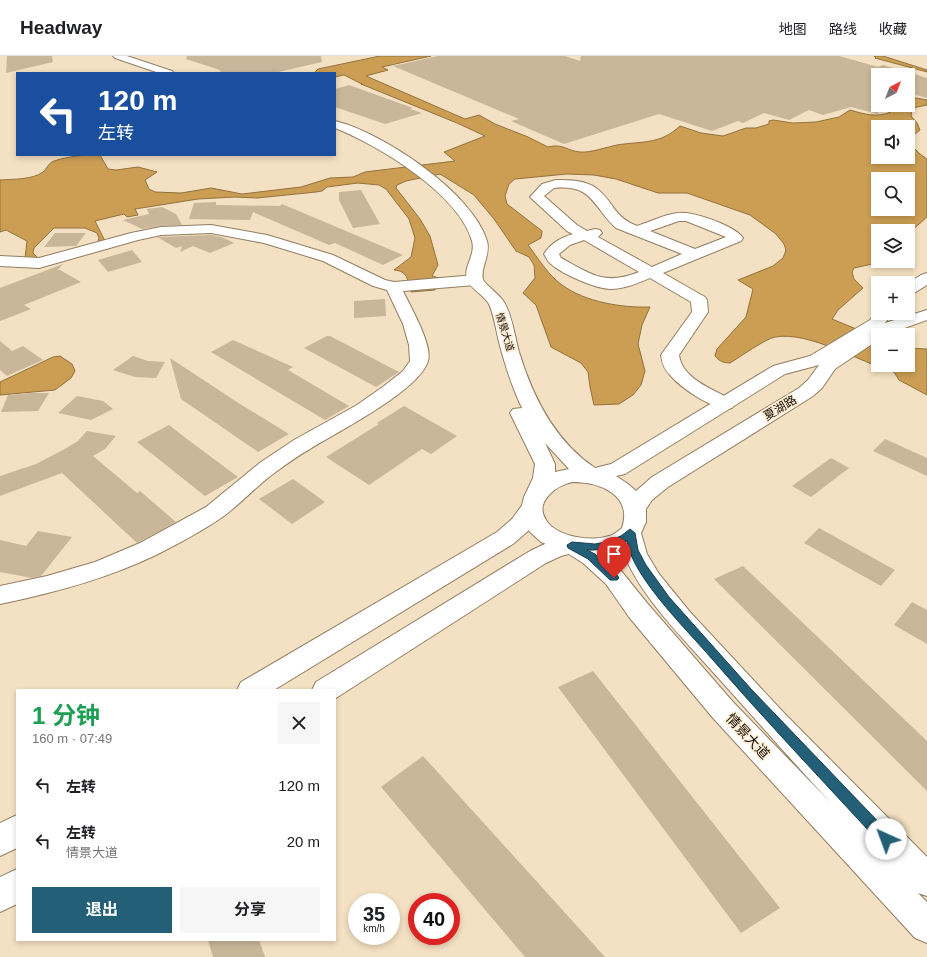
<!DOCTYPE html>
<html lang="zh">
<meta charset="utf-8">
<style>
:root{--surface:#fff;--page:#f6f6f6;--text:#202124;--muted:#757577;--line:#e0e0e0;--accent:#235f77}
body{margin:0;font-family:Arial,"Noto Sans SC",sans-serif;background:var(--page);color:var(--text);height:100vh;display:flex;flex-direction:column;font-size:15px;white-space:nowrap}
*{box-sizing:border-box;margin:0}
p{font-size:13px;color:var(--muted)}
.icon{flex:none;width:22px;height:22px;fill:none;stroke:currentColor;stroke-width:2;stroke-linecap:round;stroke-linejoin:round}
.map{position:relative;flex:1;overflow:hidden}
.sheet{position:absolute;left:16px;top:633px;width:320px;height:252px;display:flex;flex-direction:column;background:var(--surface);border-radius:0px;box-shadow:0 2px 6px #0003}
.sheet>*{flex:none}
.hud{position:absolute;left:16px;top:16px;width:320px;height:84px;border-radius:0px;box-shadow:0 2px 6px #0003;background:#1a4fa0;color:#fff;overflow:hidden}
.needle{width:26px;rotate:42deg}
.controls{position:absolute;left:871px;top:12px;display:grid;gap:8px}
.controls a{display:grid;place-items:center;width:44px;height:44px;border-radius:0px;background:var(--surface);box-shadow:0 2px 6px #0003;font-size:20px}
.speed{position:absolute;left:348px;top:837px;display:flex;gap:8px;font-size:20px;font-weight:700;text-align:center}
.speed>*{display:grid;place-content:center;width:52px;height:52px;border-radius:50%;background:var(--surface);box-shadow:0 2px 6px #0003;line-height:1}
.speed small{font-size:10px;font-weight:400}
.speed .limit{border:6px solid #d22;background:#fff;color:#111}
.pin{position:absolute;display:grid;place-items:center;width:34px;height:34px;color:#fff;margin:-41px -17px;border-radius:50% 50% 50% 0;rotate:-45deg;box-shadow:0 0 4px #0007}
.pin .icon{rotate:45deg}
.me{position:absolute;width:44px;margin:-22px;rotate:317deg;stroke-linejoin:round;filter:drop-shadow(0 0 3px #0008)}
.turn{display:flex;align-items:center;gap:14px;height:84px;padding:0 16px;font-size:18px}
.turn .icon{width:52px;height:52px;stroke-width:2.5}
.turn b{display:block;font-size:28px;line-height:34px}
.round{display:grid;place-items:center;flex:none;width:42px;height:42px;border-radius:0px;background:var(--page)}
.headline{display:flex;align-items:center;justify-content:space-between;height:68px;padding:0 16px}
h1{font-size:24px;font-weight:700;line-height:30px;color:#1e9e55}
.button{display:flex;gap:8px;margin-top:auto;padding:8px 16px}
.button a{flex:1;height:46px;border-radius:0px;background:var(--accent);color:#fff;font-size:16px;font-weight:700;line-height:46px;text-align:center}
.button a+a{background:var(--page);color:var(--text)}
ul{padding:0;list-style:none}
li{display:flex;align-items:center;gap:12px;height:56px;padding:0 16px}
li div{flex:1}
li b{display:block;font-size:15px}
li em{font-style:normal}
header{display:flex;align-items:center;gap:24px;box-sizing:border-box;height:56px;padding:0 20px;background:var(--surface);border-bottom:1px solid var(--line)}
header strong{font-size:19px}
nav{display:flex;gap:22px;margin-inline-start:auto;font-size:14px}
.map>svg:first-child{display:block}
</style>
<header>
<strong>Headway</strong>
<nav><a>地图</a><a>路线</a><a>收藏</a></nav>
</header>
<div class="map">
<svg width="927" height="901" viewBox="0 0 927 901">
<rect width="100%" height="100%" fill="#f4e0c2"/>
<g fill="#cb9e54" stroke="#94723c" fill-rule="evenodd">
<path d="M380 0H431L382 11 388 14 366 20 465 63 479 59 495 68 528 81 548 91C563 87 567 95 580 96 590 97 607 91 617 89 641 85 660 89 680 70L701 77 723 80 746 72H756L769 68V65L773 64 793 67 816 66 839 61 850 54C864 58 877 62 891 56L890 52 908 49V42L911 41 927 44V49L917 51 912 54 911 60 917 67 920 74 911 81 909 87 920 98 927 103V161L908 178V175H878V205H886L854 212 852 216 854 223 863 232 838 254 832 263 878 282V309H908V292L927 293V339L899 324 894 316C859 306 810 275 775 281 765 283 740 301 730 307 723 307 719 305 715 300L717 293 746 261 753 233 738 224 773 210 783 202 786 194 784 188 776 178 750 159 687 137H658L616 123 594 119 567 118 515 123 509 128 505 140 507 148 542 175 541 182 528 189C538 202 548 219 562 229 585 246 622 252 650 251L642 269 638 288 645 315 641 329 633 339 619 348 594 349 590 331 588 316 581 307 551 291 536 249 523 237 535 222 534 209 529 201 516 195 494 163 474 139 440 118 406 125 397 129 396 132 420 163 430 180 438 209 432 220 443 223 435 234 411 236C407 223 408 215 394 214L411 201 415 182 409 163 386 133 379 129 358 127 327 131 322 135 316 136 257 142 235 141 198 143 135 153 138 159 127 161 124 158 95 165 105 185 98 186 99 182 97 177 85 172H54L34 192 33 197 40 204 25 202 27 185 6 174 0 176V124C13 123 32 124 43 116 47 113 48 107 54 105 69 100 84 99 100 99L108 113 116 114 138 111 157 116 145 124 149 133 155 136 181 137 211 132 242 138 301 131 330 122 353 121 365 116 455 105 444 96 485 80 457 67 361 28H362L344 19 335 21V17H314L318 13ZM878 71H908V101H878ZM878 123H908V153H878Z"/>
<path d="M874 0H883L927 14V16L875 2 876 1Z"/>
<path d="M60 300 72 308 75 315 71 322 55 334 0 339V326L53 301Z"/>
</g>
<g fill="#cab79a">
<path d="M7 0H52L53 6 6 17Z"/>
<path d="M187 0H321L322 6 274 17H221L220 14 186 3Z"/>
<path d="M438 0H565L580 5 581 0H839L878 11 883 9 907 16 899 19H878V58L851 51 823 59 809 54 789 64 764 57 743 67 738 65 712 75 659 58 564 88 511 65 519 63 393 10Z"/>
<path d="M908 16 927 22V42L916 39 908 43Z"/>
<path d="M349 29 413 52 410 53 422 57 385 68 335 51V33Z"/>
<path d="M361 134 380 168 353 172 339 144V136Z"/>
<path d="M216 146V149L280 150 282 148 403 199 383 209 335 187 329 189 253 156 250 164 189 163 194 147Z"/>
<path d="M162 151 176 158 182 169 161 170 142 173 123 164 149 158 147 153Z"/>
<path d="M55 177H86L76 190 44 191Z"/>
<path d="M211 179 222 181 234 187 210 197 193 190 180 196 182 190 176 192 157 181Z"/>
<path d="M132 194 142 206 108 216 98 204Z"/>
<path d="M63 208 58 214H60L81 226 24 249 31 253 0 265V232Z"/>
<path d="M385 243 386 260 354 262V245Z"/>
<path d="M327 280H330L399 316 376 331 304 292Z"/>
<path d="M233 284 293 311 288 314 349 350 325 364 211 296Z"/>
<path d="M0 285 12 295 23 290 43 304 7 320 0 314Z"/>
<path d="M133 300 148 305 165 306 156 322 135 321 113 314Z"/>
<path d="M170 302 240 348 289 378 258 396 181 343Z"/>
<path d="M30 337H49L38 355 1 356 8 339Z"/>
<path d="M77 340 103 345 113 353 91 364 58 357Z"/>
<path d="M404 350 457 380 431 398 422 393 369 429 326 401 379 368 377 367Z"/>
<path d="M169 369 187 383 238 421 205 440 137 386Z"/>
<path d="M87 375 116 380 105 393 93 400 137 437 140 435 176 466 137 487 62 417 0 440V420L36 408 63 394 78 385Z"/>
<path d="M885 383 927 402V420L873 395Z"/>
<path d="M831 402 849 412 811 441 792 430Z"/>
<path d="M293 423 325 446 292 468 259 443Z"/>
<path d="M819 472 895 514 881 530 804 487Z"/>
<path d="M38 475 72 481 41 520 32 522 0 516V484L26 490Z"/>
<path d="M743 510 927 685V735L714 523Z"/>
<path d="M912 546 927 554V588L894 569Z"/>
<path d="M593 615 780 852 741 877 558 631Z"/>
<path d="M423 700 605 901H525L381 731Z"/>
<path d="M208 884H259L265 901H213Z"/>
</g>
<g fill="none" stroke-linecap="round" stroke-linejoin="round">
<defs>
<g id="street">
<path d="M556 124C569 124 585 124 596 132 614 145 612 160 637 170 650 166 665 158 678 157 693 155 735 170 743 182L741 185 663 217 705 241 707 244 708 256 679 299C682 323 713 333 732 344L735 348 732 352C715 356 681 332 670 319 664 313 662 307 661 299L692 256 691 246 650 222C638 227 624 233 611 233 596 233 562 218 551 208 548 206 546 201 544 198 551 187 560 182 573 178L567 175 530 141 542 128ZM554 132C593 128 592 150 616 172L682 198 652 211 598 181 602 177 600 174 595 173 587 175 577 169 544 140ZM679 165H686L726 181 695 193 650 175ZM584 184 639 216C604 230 591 218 561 202L559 198 570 189Z"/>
<path d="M211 169 267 179 333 199 385 224 394 226 475 219 481 221 483 224 481 227 475 229 403 235C410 250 433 289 428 305 419 335 337 376 310 393 299 399 288 407 277 415 257 429 241 448 221 462 202 475 176 489 156 499 106 523 53 537 0 548V530L47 520 95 506 140 487 206 451 261 406 294 384 357 349 384 330 403 315 410 305 409 289 403 268 387 234 373 230 323 205 264 187 211 177 161 179 138 184 39 212 0 210V200L39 202 131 177 161 171Z"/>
<path d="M531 445 539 448 542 453 528 475 513 488 274 634H237L241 626 497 476 512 463 523 448Z"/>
<path d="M572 481 580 483 584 489 580 495 561 500 546 507 336 642 335 634H312L316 626 530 495 547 487Z"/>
<path d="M17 759V792L0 800V767Z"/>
<path d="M17 813V848L0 856V821Z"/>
</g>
<g id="secondary">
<path d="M113 0H127L172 15 174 17H159L115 2Z"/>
<path d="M335 65C382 76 473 137 487 185 491 199 480 211 483 224 489 232 498 237 504 246 512 259 515 281 519 296 533 342 555 385 595 412L611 408 773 310 810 300 870 264 878 254V257H892L885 267 927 254V264L885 279H878V284L835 313 822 332 813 340 668 431 652 444 646 453V466L641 477 647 498 659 518 690 556 784 657 927 801V840L918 837 927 846V887L915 882 713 662 629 561 606 528 583 507 564 495 541 486 529 475 520 457 524 441 533 422 535 408 510 357 513 353 522 352C512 331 505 309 499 286 496 274 494 259 489 248 483 238 471 234 467 223 463 211 476 199 472 185 459 138 378 89 335 72ZM819 309 808 324 799 332 652 421 636 435 628 428 616 420 625 418 785 318ZM545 387 569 413 555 416V408ZM573 426C600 426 633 439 622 472 618 475 614 479 609 480 592 486 556 481 546 464 534 446 556 429 573 426ZM622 493C638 538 681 580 712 615 752 659 791 704 832 748L733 646 647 547 622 516 603 498Z"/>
<path d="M927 217V229L914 237 908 239V227L921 219Z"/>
</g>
</defs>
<use href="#street" stroke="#907e62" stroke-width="2"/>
<use href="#secondary" stroke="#907e62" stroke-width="2"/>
<use href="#street" fill="#fff" fill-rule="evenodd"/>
<use href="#secondary" fill="#fff" fill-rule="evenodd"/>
</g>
<path fill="#235f77" stroke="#173e4d" d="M630 473 635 477 638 494 646 509 669 541 752 634 891 779 892 783 891 788 886 789 881 788C822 724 762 661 705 595 682 569 632 519 627 485 614 490 602 495 587 494L595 498 617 519 619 522 617 524H610L588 503 568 492 567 489 572 486 595 488 606 486 621 480Z"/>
<g text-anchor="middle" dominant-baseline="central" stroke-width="3.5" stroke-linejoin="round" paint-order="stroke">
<g font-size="10" fill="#140d04" stroke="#feeed6">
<text transform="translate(505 276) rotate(73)">情景大道</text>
</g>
<g font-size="12" fill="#140d04" stroke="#feeed6">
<text transform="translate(780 352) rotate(-31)">夏湖路</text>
</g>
<g font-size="14" fill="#140d04" stroke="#feeed6">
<text transform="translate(748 680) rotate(47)">情景大道</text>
</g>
</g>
</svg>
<div class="controls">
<a><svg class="needle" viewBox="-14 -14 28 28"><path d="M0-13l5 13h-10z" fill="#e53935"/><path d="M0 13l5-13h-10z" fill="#757577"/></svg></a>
<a><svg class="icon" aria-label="sound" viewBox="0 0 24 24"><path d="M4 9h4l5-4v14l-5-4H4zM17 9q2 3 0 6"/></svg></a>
<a><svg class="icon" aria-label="search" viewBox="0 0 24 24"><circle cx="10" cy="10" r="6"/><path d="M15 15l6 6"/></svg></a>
<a><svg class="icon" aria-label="layers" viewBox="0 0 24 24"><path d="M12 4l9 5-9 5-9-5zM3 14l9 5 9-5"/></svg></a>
<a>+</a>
<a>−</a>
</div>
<div class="speed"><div>35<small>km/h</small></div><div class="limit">40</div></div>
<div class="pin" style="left:614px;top:522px;background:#d93025"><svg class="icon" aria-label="arrive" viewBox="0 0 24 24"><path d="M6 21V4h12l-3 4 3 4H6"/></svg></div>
<svg class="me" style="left:886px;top:783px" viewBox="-20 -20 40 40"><circle r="19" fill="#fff"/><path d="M0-13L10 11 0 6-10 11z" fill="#235f77"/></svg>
<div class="hud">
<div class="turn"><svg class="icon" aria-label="left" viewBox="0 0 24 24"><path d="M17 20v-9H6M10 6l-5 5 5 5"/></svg><div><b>120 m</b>左转</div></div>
</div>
<section class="sheet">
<div class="headline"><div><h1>1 分钟</h1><p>160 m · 07:49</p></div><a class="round"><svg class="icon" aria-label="close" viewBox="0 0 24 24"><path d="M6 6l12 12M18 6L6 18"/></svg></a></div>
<ul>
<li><svg class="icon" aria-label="left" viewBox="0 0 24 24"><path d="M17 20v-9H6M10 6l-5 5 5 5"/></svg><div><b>左转</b></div><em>120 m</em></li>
<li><svg class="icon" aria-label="left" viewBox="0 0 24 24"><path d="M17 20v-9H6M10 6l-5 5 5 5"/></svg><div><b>左转</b><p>情景大道</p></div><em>20 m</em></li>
</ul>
<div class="button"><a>退出</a><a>分享</a></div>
</section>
</div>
